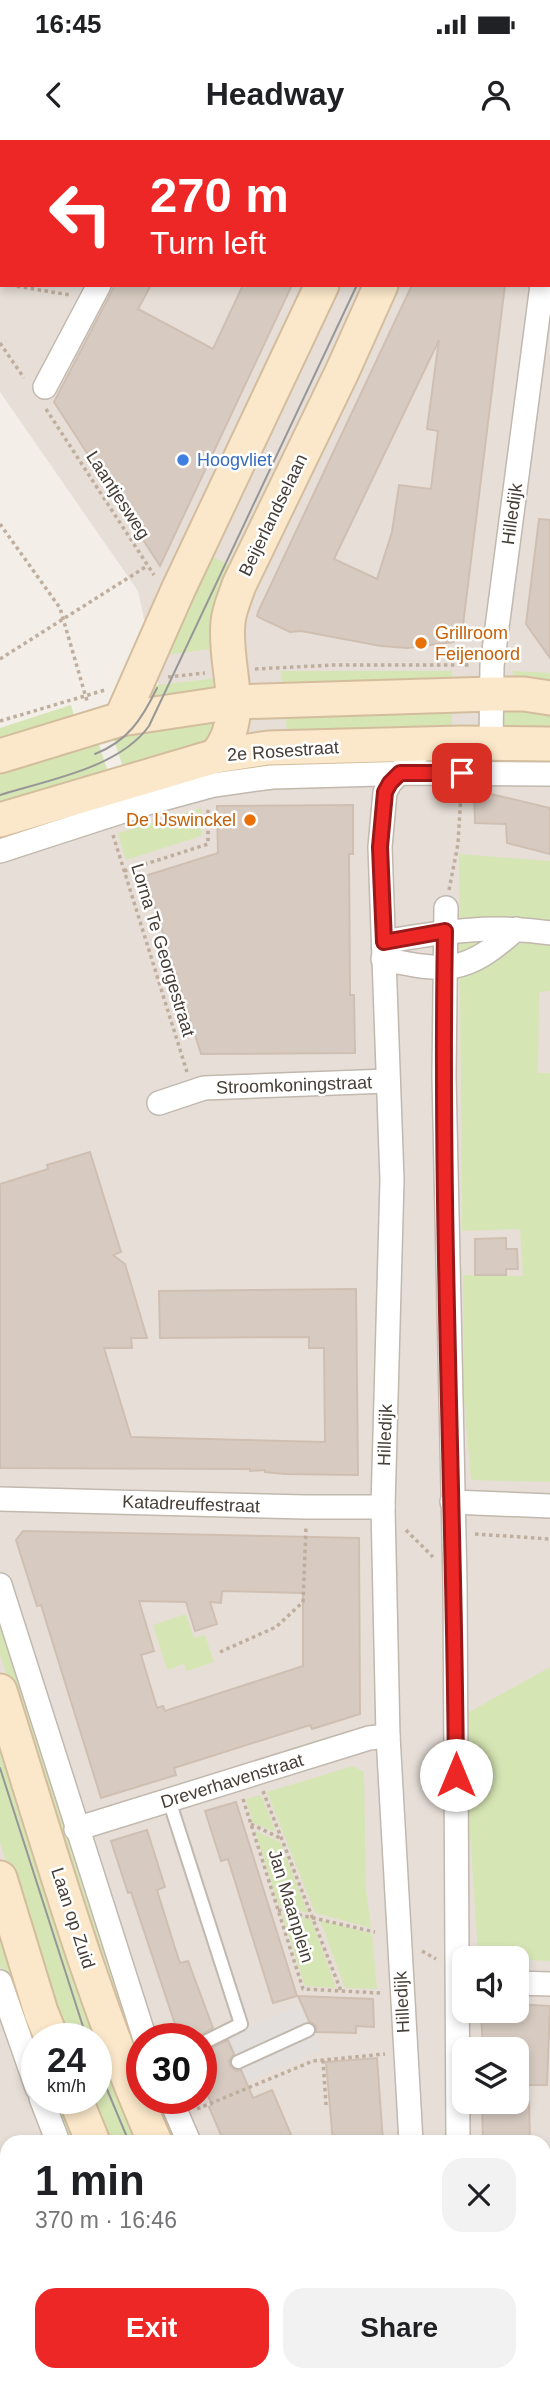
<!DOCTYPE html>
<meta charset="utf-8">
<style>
:root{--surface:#fff;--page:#f2f2f2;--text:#202124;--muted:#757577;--accent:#ed2725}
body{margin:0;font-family:Helvetica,sans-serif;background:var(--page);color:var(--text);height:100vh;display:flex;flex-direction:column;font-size:26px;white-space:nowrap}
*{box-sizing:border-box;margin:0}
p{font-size:23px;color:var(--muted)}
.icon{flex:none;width:38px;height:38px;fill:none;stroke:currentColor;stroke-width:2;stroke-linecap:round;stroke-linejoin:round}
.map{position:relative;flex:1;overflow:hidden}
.drawer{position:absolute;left:0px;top:1995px;width:551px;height:247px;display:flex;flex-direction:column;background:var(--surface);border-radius:21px 21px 0 0;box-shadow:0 4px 10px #0003}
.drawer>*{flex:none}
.hud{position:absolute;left:0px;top:0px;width:551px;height:147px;box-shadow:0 4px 10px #0003;background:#ed2725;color:#fff;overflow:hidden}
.controls{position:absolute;left:452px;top:1806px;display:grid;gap:14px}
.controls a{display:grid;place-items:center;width:77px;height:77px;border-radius:14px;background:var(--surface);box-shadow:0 4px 10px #0003;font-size:35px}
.speed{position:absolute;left:21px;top:1883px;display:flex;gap:14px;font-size:35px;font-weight:700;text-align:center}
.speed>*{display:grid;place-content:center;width:91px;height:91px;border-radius:50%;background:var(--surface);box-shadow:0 4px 10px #0003;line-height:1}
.speed small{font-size:18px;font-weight:400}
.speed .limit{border:10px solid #d22;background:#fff;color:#111}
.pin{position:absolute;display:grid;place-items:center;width:60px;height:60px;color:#fff;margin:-30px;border-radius:14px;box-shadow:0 4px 10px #0006}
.me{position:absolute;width:77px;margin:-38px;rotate:0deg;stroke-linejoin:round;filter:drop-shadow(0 0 5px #0008)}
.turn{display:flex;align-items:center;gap:24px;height:147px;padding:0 35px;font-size:32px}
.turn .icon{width:91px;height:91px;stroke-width:2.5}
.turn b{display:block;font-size:49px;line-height:60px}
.round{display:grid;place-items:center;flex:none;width:74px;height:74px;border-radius:21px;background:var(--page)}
.summary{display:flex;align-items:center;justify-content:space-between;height:119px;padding:0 35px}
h1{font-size:42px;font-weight:800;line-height:52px}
.cta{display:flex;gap:14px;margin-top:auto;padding:14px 35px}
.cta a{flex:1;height:80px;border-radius:21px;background:var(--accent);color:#fff;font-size:28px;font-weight:800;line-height:80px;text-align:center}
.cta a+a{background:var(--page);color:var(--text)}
.status{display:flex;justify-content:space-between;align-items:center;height:49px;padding:0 35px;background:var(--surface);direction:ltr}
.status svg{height:19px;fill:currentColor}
header{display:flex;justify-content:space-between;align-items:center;height:91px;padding:0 35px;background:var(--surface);font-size:32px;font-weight:800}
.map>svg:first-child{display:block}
</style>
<div class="status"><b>16:45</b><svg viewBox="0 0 49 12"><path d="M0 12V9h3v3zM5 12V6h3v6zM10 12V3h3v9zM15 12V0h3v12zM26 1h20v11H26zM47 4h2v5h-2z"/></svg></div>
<header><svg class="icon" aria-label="back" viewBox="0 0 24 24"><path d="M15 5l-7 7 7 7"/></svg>Headway<svg class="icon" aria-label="person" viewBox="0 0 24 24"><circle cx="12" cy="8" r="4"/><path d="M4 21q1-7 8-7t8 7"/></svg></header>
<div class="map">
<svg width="550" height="2241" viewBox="0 0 550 2241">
<rect width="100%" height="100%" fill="#f3eee8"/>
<path fill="#e7dfd7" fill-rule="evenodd" d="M0 0H550V2241H0V709L181 648 138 451 0 252ZM2 2H550V145H2ZM464 1818H516V1871H464ZM37 1899H96V1958H37ZM142 1899H201V1958H142ZM464 1909H516V1962H464ZM7 2002H544V2235H7Z"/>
<path fill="#ebe1d3" d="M7 2088V2205L0 2207V2091Z"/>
<g fill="#d6e5b4">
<path d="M205 413 239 430 220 508 157 516Z"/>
<path d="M281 531H452L453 549 283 552Z"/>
<path d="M512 531 550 533V551L515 539Z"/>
<path d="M224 537 226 555 133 572 142 547Z"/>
<path d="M452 562V598L288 601 284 565Z"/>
<path d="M550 564V599L504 588V570Z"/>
<path d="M71 565 75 579 0 602V588Z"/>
<path d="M227 569 208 603 124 630 111 591Z"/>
<path d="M96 596 109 635 0 669V630Z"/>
<path d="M202 668 201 696 126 720 118 693Z"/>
<path d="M459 714 550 721V851L539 852 538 933H550V1342L471 1340 464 1259 463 1135 523 1136 520 1089 462 1091Z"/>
<path d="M0 1463 142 1907V1944L104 1841 0 1514Z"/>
<path d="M186 1474 194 1498 205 1495 214 1522 187 1531 184 1524 167 1530 153 1485Z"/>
<path d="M550 1527V1821L484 1818 478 1812 462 1576Z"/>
<path d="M0 1591 141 2002H105L87 1958H96V1899H65L56 1877 0 1702Z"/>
<path d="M353 1626 364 1632 366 1749 371 1788 315 1773 267 1652Z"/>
<path d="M261 1655 276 1692 253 1683 246 1659Z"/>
<path d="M255 1691 280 1702 308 1773 279 1766Z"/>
<path d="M0 1770 37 1899V1933L0 1825Z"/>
<path d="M282 1775 311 1779 336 1848 305 1846Z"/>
<path d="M320 1780 372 1794 377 1849 345 1848Z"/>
<path d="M46 1958H64L81 2002H64Z"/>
<path d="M207 2235H243L246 2241H210Z"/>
</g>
<g fill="#e2dfdd">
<path d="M301 1865 320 1910 246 1942 227 1897Z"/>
<path d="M443 1882H450L452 2002H445Z"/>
<path d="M354 2235H417L419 2241H356Z"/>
</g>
<g fill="#d7cbc1" stroke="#cfbfb2" stroke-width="2" fill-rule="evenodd">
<path d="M115 145H151L138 169 213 209 243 145H292L160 426 54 262Z"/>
<path d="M412 145H505L462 493 453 502 407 508 381 506 301 491 290 492 260 478 257 476 258 472ZM439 200 427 289 438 291 431 349 399 345 392 392 377 439 334 419Z"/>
<path d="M539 379 550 380V518L526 484Z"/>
<path d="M474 650 550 668V714L507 703 506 684 475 683Z"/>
<path d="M353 665V714H349L350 855H354L355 913 201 914 145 736 218 713 217 666Z"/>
<path d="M90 1012 121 1112 113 1115 125 1124 147 1198H131L132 1208H104L131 1297 325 1302 324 1208H309V1197L160 1198 159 1151 356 1149 358 1335 285 1334 265 1332V1330L250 1331V1329L0 1328V1044L48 1029 47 1025Z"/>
<path d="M506 1098V1109H517L518 1129H506V1135H475V1099Z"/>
<path d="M23 1391 359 1398 360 1574 312 1589 310 1585 174 1628 176 1635 101 1658 41 1465 37 1466 16 1400ZM222 1451 303 1453V1526L165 1571 163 1566 157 1568 141 1515 154 1511 139 1461 186 1462 195 1491 217 1484 210 1462 221 1463Z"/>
<path d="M236 1662 297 1856 273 1863 228 1719 221 1721 205 1671Z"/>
<path d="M147 1690 165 1747 157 1750 175 1808 180 1823 188 1821 213 1888 194 1899H180L131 1752 128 1753 111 1701Z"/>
<path d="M298 1856 373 1859 374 1887 356 1886V1893L316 1892V1886L309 1881Z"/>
<path d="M516 1864 550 1866 547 1945H516V1909H483L481 1871H516Z"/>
<path d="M228 1900 234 1914 229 1921 230 1926 236 1931 241 1930 253 1958 272 1950 292 1997 280 2002H224L209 1967 212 1965 201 1939V1913Z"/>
<path d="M377 1918 383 2002H333L326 1922Z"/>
<path d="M482 1962H529L530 2002H483Z"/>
</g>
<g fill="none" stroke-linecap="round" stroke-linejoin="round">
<defs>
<g id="lane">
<path d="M169 1660 241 1884 201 1904"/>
<path d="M238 1922 308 1890"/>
<path d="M547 2042 550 2051"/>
</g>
<g id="street">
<path d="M172 2 173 0"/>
<path d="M550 87V83"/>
<path d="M45 247 99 145"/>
<path d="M491 603 492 526 496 495 542 145"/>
<path d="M0 711 148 663 214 645 272 637 415 633 550 634"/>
<path d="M446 768 444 936 455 1443 458 2002"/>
<path d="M384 802C439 792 494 784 550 793"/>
<path d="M383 819C447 832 465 835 516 789"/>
<path d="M159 963 204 948 388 941"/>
<path d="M0 1359 306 1367H383"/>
<path d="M452 1362 550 1366"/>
<path d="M0 1445 145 1899"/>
<path d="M76 1689 369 1598 388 1596"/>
<path d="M0 1842 37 1948"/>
<path d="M516 1843 550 1844"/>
<path d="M41 1958 58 2002"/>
<path d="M170 1958 189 2002"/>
<path d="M411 2002 388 1596 383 1367 392 1040 380 707 385 652 390 643 426 604"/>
<path d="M0 2081 7 2078"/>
<path d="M158 2235 161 2241"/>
<path d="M293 2235 296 2241"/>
<path d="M473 2235 475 2241"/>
<path d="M525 2235 527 2241"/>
</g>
<g id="secondary">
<path d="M391 2 392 0"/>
<path d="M487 2 488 0"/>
<path d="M121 579 178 450 322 145"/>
<path d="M0 616 121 579 234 562 492 554H524L550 558"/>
<path d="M216 616C250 575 223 529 228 482 229 470 235 457 239 445L342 232 381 145"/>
<path d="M0 680 216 616 268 608 461 603 550 604"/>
<path d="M0 1551C48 1702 91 1857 155 2002"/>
<path d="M0 1738 41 1872 52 1899"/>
<path d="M75 1958 93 2002"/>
<path d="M192 2235 194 2241"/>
<path d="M257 2235 259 2241"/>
</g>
</defs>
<use href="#lane" stroke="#c1b8ae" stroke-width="16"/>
<use href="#street" stroke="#c1b8ae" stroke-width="26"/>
<use href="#secondary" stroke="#d3bd9d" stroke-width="37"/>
<g stroke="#bfae9d" stroke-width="3.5" stroke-dasharray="3.5 3.5" stroke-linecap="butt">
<path d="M0 144H2"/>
<path d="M10 145 70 155"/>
<path d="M0 203 24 238"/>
<path d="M46 269 154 435"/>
<path d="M0 384 60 468 87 561"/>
<path d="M0 519 147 426"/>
<path d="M255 529 334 525H471"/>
<path d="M168 537 205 533"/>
<path d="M0 581 105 550"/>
<path d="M113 695 187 932"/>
<path d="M124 731 208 704V669"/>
<path d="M449 750 458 704 461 653"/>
<path d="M406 1390 433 1417"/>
<path d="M475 1394 550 1399"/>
<path d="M220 1512 276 1487 303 1462 306 1387"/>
<path d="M263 1651 341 1851"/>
<path d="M243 1659 303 1849 380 1853"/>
<path d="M251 1684 280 1698"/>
<path d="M278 1770 375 1792"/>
<path d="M422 1811 436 1819"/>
<path d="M323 1920 326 1965"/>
<path d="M197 1969 313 1921 385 1914"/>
<path d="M501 2235 502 2241"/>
</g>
<use href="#lane" stroke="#fff" stroke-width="12"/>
<use href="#street" stroke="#fff" stroke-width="23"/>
<use href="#secondary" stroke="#fbe8ca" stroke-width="33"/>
<g stroke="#979797" stroke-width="2">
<path d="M415 2 416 0"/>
<path d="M427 2 428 0"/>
<path d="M95 614C128 601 142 579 157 548"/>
<path d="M0 655C48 640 119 628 149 586L357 145"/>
<path d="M0 1628 87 1899"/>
<path d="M96 1923 129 2002"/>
<path d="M220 2235 223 2241"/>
</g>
</g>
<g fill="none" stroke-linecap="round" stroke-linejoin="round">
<defs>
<path id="route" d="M456 1635C454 1354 440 1073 445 791L384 802 380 707 385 652 390 643 400 633H462"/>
</defs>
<use href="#route" stroke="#9a1918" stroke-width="18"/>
<use href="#route" stroke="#ed2725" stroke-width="12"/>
</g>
<circle fill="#3f7fe0" stroke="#fff" stroke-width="2.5" cx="183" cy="320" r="7"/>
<g fill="#e8710a" stroke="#fff" stroke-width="2.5">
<circle cx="421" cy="503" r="7"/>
<circle cx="250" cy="680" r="7"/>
</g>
<g text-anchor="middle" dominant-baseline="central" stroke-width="5" stroke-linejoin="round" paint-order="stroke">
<g font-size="18" fill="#366cbe" stroke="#fff" text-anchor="start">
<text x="197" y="320">Hoogvliet</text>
</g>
<g font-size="18" fill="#463e37" stroke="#fff">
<text transform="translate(118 355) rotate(57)">Laantjesweg</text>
<text transform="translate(512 374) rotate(-82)">Hilledijk</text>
<text transform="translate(273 375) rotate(-64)">Beijerlandselaan</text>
<text transform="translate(283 611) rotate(-4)">2e Rosestraat</text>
<text transform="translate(163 810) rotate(73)">Lorna Te Georgestraat</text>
<text transform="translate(294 945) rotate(-2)">Stroomkoningstraat</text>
<text transform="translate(385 1295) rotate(-88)">Hilledijk</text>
<text transform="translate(191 1364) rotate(2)">Katadreuffestraat</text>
<text transform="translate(232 1641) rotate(-17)">Dreverhavenstraat</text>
<text transform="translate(291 1766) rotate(73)">Jan Maanplein</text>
<text transform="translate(73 1778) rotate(72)">Laan op Zuid</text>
<text transform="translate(402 1862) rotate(-93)">Hilledijk</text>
</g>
<g font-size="18" fill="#c56008" stroke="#fff" text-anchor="start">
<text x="435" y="493">Grillroom<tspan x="435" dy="21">Feijenoord</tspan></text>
<text x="236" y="680" text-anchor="end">De IJswinckel</text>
</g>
</g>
</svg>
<div class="controls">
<a><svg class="icon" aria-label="sound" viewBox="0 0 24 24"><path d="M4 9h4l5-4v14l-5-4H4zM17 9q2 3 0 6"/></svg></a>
<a><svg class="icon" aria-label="layers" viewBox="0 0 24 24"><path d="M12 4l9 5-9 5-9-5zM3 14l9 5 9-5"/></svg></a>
</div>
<div class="speed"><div>24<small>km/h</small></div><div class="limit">30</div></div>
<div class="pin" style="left:462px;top:633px;background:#d93025"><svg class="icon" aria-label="arrive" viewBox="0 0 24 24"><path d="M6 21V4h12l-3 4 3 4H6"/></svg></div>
<svg class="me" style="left:456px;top:1635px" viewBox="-20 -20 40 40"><circle r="19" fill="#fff"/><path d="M0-13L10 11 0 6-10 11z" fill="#ed2725"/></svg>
<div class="hud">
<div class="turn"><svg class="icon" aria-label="left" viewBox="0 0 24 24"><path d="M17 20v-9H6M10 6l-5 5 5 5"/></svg><div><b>270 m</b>Turn left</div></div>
</div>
<section class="drawer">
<div class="summary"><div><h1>1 min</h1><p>370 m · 16:46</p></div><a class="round"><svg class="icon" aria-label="close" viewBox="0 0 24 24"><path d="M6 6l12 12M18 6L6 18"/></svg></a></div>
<div class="cta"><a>Exit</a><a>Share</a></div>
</section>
</div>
